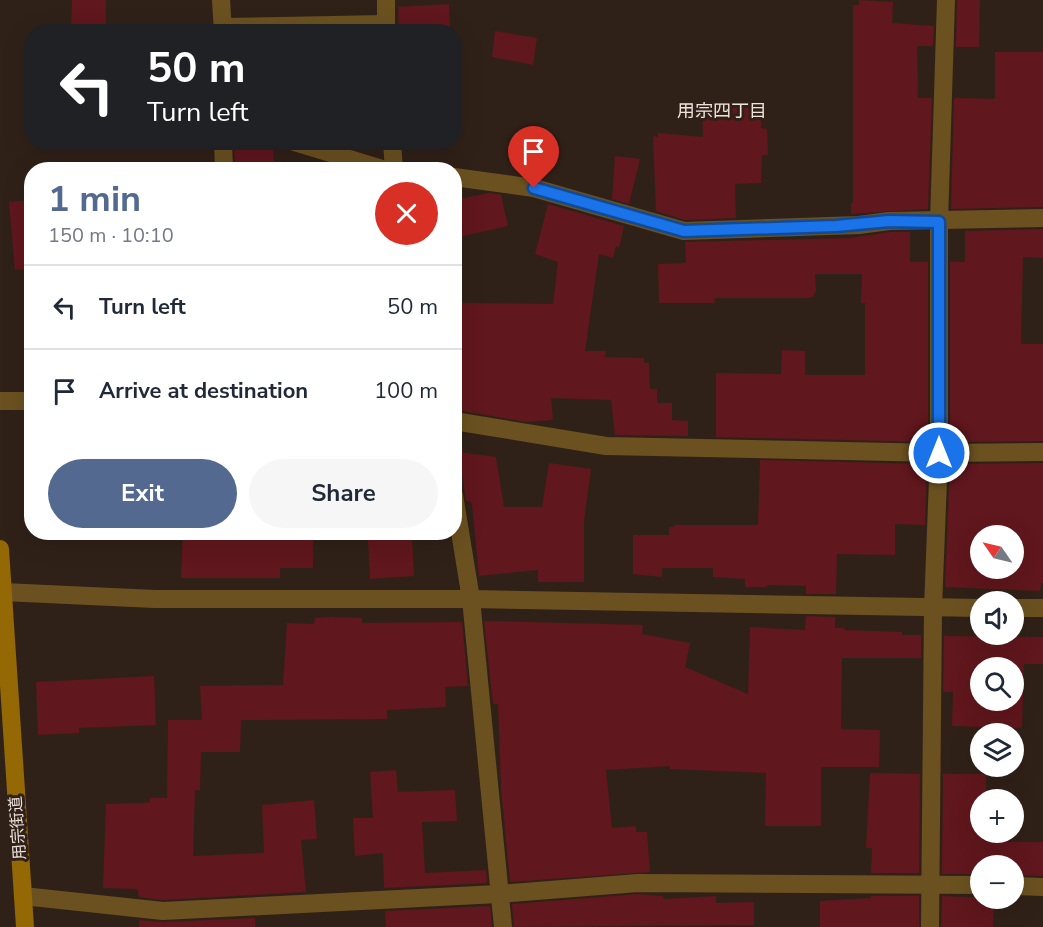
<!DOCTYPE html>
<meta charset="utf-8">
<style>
:root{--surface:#fff;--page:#f6f6f7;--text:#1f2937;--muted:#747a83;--line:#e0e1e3;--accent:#536990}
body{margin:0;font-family:"Nunito Sans","Noto Sans JP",sans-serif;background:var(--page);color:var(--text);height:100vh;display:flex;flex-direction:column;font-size:22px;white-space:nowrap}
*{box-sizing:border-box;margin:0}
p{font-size:20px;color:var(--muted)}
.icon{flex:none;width:33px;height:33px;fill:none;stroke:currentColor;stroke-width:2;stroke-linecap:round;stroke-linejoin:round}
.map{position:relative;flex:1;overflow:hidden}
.drawer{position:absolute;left:24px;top:162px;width:438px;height:378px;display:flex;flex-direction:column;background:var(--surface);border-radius:24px;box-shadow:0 6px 24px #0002}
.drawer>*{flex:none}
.guide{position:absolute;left:24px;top:24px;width:438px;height:126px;border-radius:24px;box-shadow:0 6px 24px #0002;background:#202124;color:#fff;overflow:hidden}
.needle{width:39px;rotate:304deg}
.fabs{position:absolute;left:970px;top:525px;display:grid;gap:12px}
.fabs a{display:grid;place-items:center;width:54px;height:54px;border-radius:50%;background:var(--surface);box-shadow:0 6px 24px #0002;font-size:30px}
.pin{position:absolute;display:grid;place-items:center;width:51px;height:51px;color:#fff;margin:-62px -26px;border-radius:50% 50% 50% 0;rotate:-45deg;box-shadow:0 0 6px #0007}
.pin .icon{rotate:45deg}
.me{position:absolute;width:66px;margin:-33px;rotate:0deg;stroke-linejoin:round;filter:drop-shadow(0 0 4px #0008)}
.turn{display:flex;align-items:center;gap:21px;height:126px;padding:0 24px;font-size:27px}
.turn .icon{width:78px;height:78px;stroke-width:2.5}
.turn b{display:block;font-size:42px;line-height:51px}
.round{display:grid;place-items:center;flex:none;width:63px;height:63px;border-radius:32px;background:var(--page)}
.overview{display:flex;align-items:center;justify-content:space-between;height:102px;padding:0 24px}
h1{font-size:36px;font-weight:700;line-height:45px;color:var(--accent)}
.primary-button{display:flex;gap:12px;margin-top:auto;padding:12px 24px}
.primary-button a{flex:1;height:69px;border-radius:36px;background:var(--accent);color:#fff;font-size:24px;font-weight:700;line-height:69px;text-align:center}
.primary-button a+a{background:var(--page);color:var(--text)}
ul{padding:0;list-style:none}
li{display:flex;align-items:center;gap:18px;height:84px;padding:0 24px;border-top:2px solid var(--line)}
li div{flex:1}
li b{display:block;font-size:22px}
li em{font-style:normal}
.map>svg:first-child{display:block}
</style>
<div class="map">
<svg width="1043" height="927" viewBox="0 0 1043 927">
<rect width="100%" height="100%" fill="#302118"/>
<g fill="#60171d" fill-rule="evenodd">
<path d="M72 0H106V32H71Z"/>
<path d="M859 0 893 2 892 23 934 26 933 46H917L918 98H932L928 209 851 214V203H853V5H859Z"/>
<path d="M957 0H980L979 47H956Z"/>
<path d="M449 4 450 32H399L398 7Z"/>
<path d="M495 31 537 38 533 65 492 57Z"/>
<path d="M995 52H1043V207L951 209 954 98 995 99Z"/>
<path d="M702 106 761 107V128L767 129 768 155H762L761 183 735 184 736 218 685 220 656 211 653 136 658 137V133L703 137Z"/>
<path d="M273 142 274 170H235L234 143Z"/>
<path d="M615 156 640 159 629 204 612 199Z"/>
<path d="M489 193 501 195 508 226 454 238V200Z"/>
<path d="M32 200V269L15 270 9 202Z"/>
<path d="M548 204 624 226 619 248 616 246 613 258 599 254 585 351H606L605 357 644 358V363H649L650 389H657V403H672V420L688 421V436L615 435 611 400 551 398 553 420 527 422 457 410 454 358H457L458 303 553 304 558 262 535 254Z"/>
<path d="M1043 229V258L1023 257 1021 344H1043V441L950 442V262H965V231Z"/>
<path d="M890 232H910V262H928V442L716 437V373L781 374 782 350 805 351V375H865V303H861L862 274H815L816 290 813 297 806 298H714L715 303H659L658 264 686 263 685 242 850 238Z"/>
<path d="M459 452 496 457 504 507H542L549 463 591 469 584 521V582H538V570L479 576 472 504 470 501H466Z"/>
<path d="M760 460 927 464 925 525 895 524V555L837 554 836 594H806V586L767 585 766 587H745V579L713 577V568H662V577L633 574V535H669V527H674V525H758Z"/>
<path d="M1043 463V583H1041L1040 591 945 587 950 464ZM981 536H1014V568H981Z"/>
<path d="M183 532H281V540H313V568H280V578H181Z"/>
<path d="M412 538 414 576 370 579 368 540Z"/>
<path d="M806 616 835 617V628H845L844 630 902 632V635H921V658H842L841 729 880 730 879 767H821V826H765L766 773 670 769V766L606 770 612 828 636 826V832H647L650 872 510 882 501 788 498 704H493L484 621 643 625 642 634 690 643 685 667 748 694 750 627 805 630Z"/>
<path d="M331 617 362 618V623L462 622 468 686 445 687 446 707 387 710V719L241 720 240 752H201L200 790H195L193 856 264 853 262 805 314 800 317 839 301 840 306 892 163 900 139 897 137 889 103 888 106 804 144 803 150 802V798H167L168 720H202L200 686 283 685 287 623 314 624 315 618Z"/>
<path d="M944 636 1043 637V664H1024L1022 728 952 726 953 692H943ZM981 668H1014V700H981Z"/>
<path d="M154 676 156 725 79 728V733L38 735 36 682Z"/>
<path d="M396 770 398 792 455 790 457 821 422 822 425 873 486 870 487 883 384 888 383 853 355 856 353 818H373L370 772Z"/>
<path d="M870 773 920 774 919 873H871L872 848H866Z"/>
<path d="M943 774H986V800H981V832H985V842H1043V876L1014 875V866H981V874H942Z"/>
<path d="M638 894 663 896 664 899 716 896V903L754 902V925L514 927 512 904Z"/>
<path d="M871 896H919V927H820V901L871 898Z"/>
<path d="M942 896 994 898 993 927H941Z"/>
<path d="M490 906 492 927H386L385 911Z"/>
<path d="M255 918V927H139V920L163 922Z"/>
</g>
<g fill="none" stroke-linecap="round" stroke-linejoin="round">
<g stroke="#6b5120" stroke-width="18">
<path d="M221 0 223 32"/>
<path d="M223 142 224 170"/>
<path d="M294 142 386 170"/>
<path d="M454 177 534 188 684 231 859 225 889 221 1043 218"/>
<path d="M0 401H32"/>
<path d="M454 421 606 446 939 453 1043 452"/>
</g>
<g stroke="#6b5120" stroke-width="18">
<path d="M223 27 386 24"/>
<path d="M386 32V0"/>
<path d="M392 142 394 170"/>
<path d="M454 495 471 599 503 927"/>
<path d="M1014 886 1043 887"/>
<path d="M23 896 163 911 498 894 638 883 981 885"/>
<path d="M930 927 933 608 939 453V222L946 0"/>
</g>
<g stroke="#6b5120" stroke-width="18">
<path d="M3 592 155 599H471L981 608"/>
<path d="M1014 608H1043"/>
</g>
<path stroke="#936805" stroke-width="18" d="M0 549 25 927"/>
</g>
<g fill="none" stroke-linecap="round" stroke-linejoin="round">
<defs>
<path id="route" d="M534 188 684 231 836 226 889 221 939 222V453"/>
</defs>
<use href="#route" stroke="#114b97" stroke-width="15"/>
<use href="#route" stroke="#1a73e8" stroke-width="10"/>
</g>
<g text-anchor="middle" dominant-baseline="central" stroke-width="6" stroke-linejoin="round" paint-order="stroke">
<g font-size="16" fill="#ede2dc" stroke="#302118">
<text transform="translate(18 828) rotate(-94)">用宗街道</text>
</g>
<g font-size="18" fill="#ede2dc" stroke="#302118">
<text x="722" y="111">用宗四丁目</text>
</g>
</g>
</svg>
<div class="fabs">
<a><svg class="needle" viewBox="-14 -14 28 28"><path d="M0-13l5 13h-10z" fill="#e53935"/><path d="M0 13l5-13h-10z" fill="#747a83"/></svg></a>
<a><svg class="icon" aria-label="sound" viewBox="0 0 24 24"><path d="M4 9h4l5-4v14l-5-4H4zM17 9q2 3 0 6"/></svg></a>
<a><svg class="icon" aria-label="search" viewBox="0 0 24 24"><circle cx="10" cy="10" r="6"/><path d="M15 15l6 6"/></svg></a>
<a><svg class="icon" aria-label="layers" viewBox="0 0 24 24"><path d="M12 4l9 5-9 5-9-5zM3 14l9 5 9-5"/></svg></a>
<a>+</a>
<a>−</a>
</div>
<div class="pin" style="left:534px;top:188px;background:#d93025"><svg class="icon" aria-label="arrive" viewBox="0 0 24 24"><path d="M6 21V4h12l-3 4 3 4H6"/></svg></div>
<svg class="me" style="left:939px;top:453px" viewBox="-20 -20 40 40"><circle r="17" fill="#1a73e8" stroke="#fff" stroke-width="3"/><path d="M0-11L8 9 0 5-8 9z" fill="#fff"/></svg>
<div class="guide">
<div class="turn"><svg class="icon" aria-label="left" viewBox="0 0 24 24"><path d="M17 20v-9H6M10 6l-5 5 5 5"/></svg><div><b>50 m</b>Turn left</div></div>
</div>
<section class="drawer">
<div class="overview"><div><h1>1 min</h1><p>150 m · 10:10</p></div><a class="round" style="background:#d93025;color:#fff"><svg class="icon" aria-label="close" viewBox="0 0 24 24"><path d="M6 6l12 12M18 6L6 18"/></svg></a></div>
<ul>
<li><svg class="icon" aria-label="left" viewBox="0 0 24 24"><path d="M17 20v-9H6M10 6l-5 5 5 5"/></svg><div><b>Turn left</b></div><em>50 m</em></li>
<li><svg class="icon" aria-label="arrive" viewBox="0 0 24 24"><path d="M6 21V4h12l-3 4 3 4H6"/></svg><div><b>Arrive at destination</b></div><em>100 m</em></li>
</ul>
<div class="primary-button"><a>Exit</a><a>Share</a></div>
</section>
</div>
